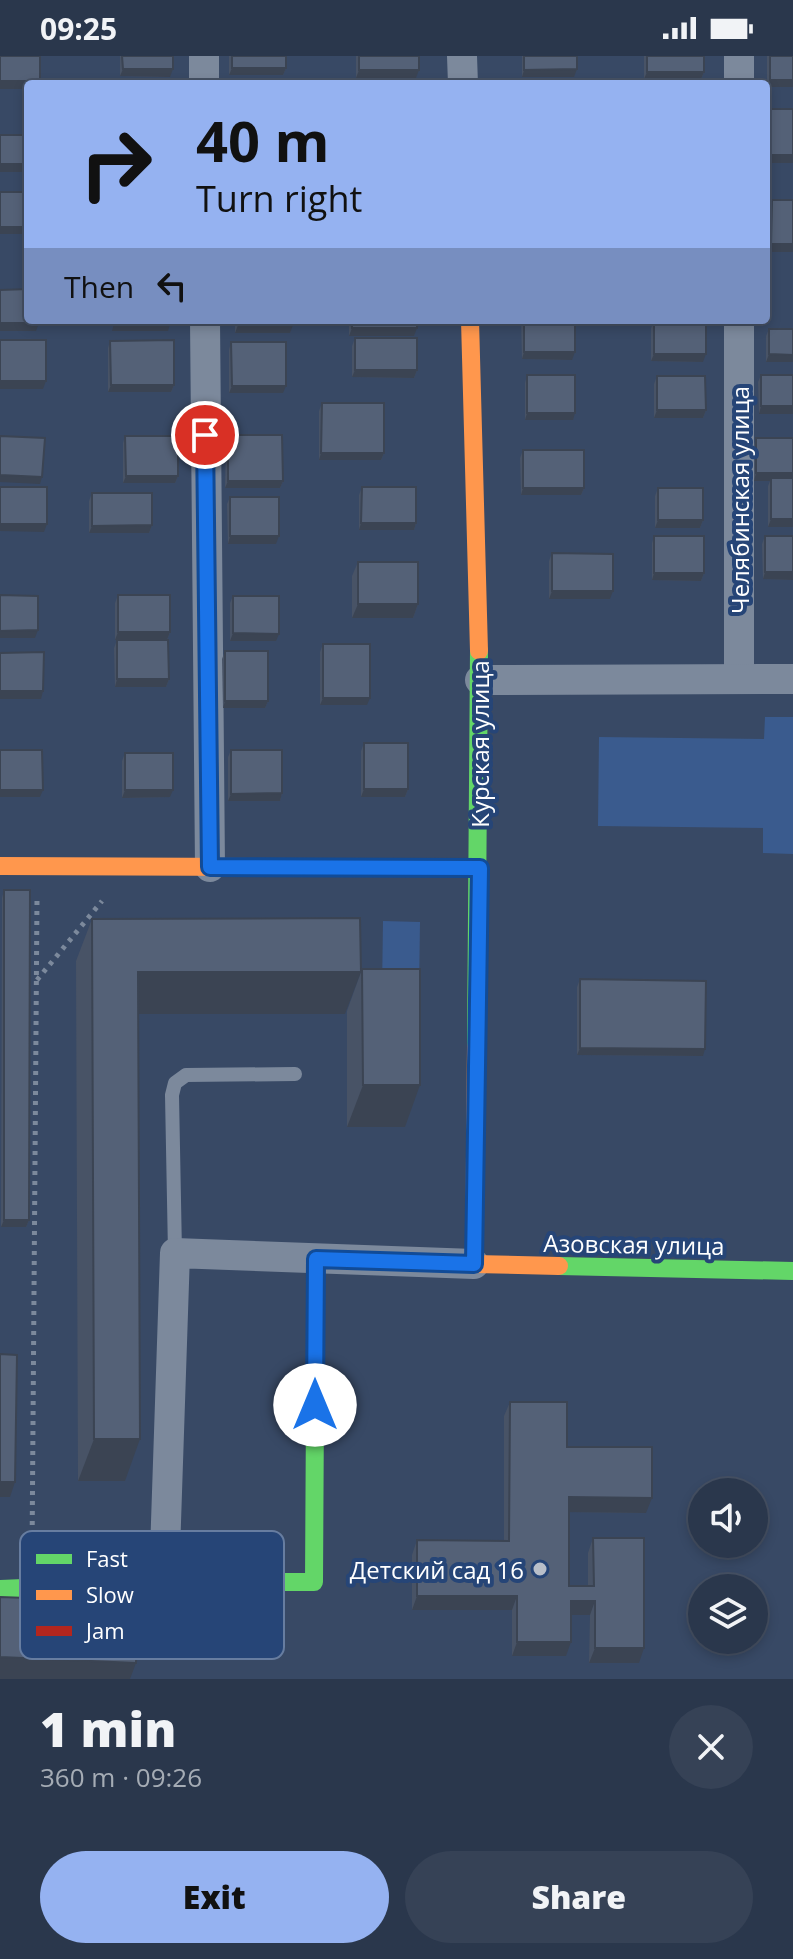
<!DOCTYPE html>
<meta charset="utf-8">
<style>
:root{--surface:#2a374c;--page:#364256;--text:#f1f3f6;--muted:#a5acb5;--line:#465164;--accent:#95b2f1}
body{margin:0;font-family:"Open Sans",sans-serif;background:var(--page);color:var(--text);height:100vh;display:flex;flex-direction:column;font-size:30px;white-space:nowrap}
*{box-sizing:border-box;margin:0}
p{font-size:26px;color:var(--muted)}
.icon{flex:none;width:44px;height:44px;fill:none;stroke:currentColor;stroke-width:2;stroke-linecap:round;stroke-linejoin:round}
.map{position:relative;height:1623px;overflow:hidden}
.drawer{display:flex;flex-direction:column;background:var(--surface);flex:1}
.drawer>*{flex:none}
.banner{position:absolute;left:24px;top:24px;width:746px;height:244px;border-radius:8px;box-shadow:0 4px 12px #0003,0 0 0 2px var(--line);background:#95b2f1;color:#111;overflow:hidden}
.controls{position:absolute;left:688px;top:1422px;display:grid;gap:16px}
.controls a{display:grid;place-items:center;width:80px;height:80px;border-radius:50%;background:var(--surface);box-shadow:0 4px 12px #0003,0 0 0 2px var(--line);font-size:40px}
.pin{position:absolute;display:grid;place-items:center;width:68px;height:68px;color:#fff;margin:-34px;border:4px solid #fff;border-radius:50%;box-shadow:0 2px 8px #0007}
.me{position:absolute;width:88px;margin:-44px;rotate:0deg;stroke-linejoin:round;filter:drop-shadow(0 0 6px #0008)}
.turn{display:flex;align-items:center;gap:28px;height:168px;padding:0 40px;font-size:36px}
.turn .icon{width:104px;height:104px;stroke-width:2.5}
.turn b{display:block;font-size:56px;line-height:68px}
.then{display:flex;align-items:center;height:76px;padding:0 40px;background:#0003;gap:16px;font-size:30px}
.round{display:grid;place-items:center;flex:none;width:84px;height:84px;border-radius:42px;background:var(--page)}
.head{display:flex;align-items:center;justify-content:space-between;height:136px;padding:0 40px}
h1{font-size:48px;font-weight:800;line-height:60px}
.button{display:flex;gap:16px;margin-top:auto;padding:16px 40px}
.button a{flex:1;height:92px;border-radius:48px;background:var(--accent);color:#111;font-size:32px;font-weight:800;line-height:92px;text-align:center}
.button a+a{background:var(--page);color:var(--text)}
.status{display:flex;justify-content:space-between;align-items:center;height:56px;padding:0 40px;background:var(--surface);direction:ltr}
.status svg{height:22px;fill:currentColor}
.map>svg:first-child{display:block}
</style>
<div class="status"><b>09:25</b><svg viewBox="0 0 49 12"><path d="M0 12V9h3v3zM5 12V6h3v6zM10 12V3h3v9zM15 12V0h3v12zM26 1h20v11H26zM47 4h2v5h-2z"/></svg></div>
<div class="map">
<svg width="793" height="1623" viewBox="0 0 793 1623">
<rect width="100%" height="100%" fill="#384965"/>
<g fill="#3a5b8e">
<path d="M765 661H793V798L763 797V772L598 770 599 681 764 683Z"/>
<path d="M383 865 420 866 419 935H382Z"/>
</g>
<g fill="none" stroke-linecap="round" stroke-linejoin="round">
<g stroke="#7c899c" stroke-width="5" stroke-dasharray="4 6" stroke-linecap="butt">
<path d="M37 924 102 845"/>
<path d="M32 1499 37 841"/>
</g>
<path stroke="#7c899c" stroke-width="14" d="M175 1197 172 1039 175 1027 186 1019 295 1018"/>
<g stroke="#7c899c" stroke-width="30">
<path d="M204 0V28"/>
<path d="M462 0 463 28"/>
<path d="M739 28V0"/>
<path d="M205 264 210 811"/>
<path d="M739 623V264"/>
<path d="M480 624 793 623"/>
<path d="M164 1526 175 1197 474 1208"/>
</g>
<g stroke="#63d668" stroke-width="18">
<path d="M476 991 479 595"/>
<path d="M559 1210 793 1215"/>
<path d="M0 1533 164 1526H314L315 1350"/>
</g>
<g stroke="#ff974d" stroke-width="18">
<path d="M470 264 479 595"/>
<path d="M0 810 480 812"/>
<path d="M476 991 474 1208 559 1210"/>
</g>
<path stroke="#b3261e" stroke-width="18" d="M315 1350 316 1203"/>
</g>
<g fill="#485366">
<path d="M120 0H173L170 21 120 20Z"/>
<path d="M229 0H286V12L283 19H229Z"/>
<path d="M356 0H419L416 22H356Z"/>
<path d="M522 0H577L574 21H522Z"/>
<path d="M644 0H704V16L701 23H644Z"/>
<path d="M767 0H793L767 31Z"/>
<path d="M772 144H793L769 196V152Z"/>
<path d="M235 264H293L290 277H235Z"/>
<path d="M349 264H417L414 280H349Z"/>
<path d="M521 264H575L572 304 522 303Z"/>
<path d="M654 264 703 306 651 305V272Z"/>
<path d="M769 273H793V306H766V280Z"/>
<path d="M355 282 417 314 414 322 352 321V290Z"/>
<path d="M110 285 174 329 171 336H108V292Z"/>
<path d="M231 286 283 337H229V294Z"/>
<path d="M527 319 573 364H525V327Z"/>
<path d="M761 319H793L759 358 758 326Z"/>
<path d="M657 320 706 354 703 362H654V328Z"/>
<path d="M322 347 384 397 381 404H319V355Z"/>
<path d="M228 379 283 425 280 432H225L226 386Z"/>
<path d="M125 380 178 420 175 427H123V387Z"/>
<path d="M756 382 793 471H768V430L770 425H754V389Z"/>
<path d="M523 394 584 432 581 439H521L520 402Z"/>
<path d="M362 431 416 467 414 474H359V439Z"/>
<path d="M658 432 703 464 700 472H655V440Z"/>
<path d="M92 437 152 469 149 477H89V445Z"/>
<path d="M230 441 276 488H228L227 448Z"/>
<path d="M654 480 704 517 701 525 652 524V487Z"/>
<path d="M765 480H793V524L763 523 762 488Z"/>
<path d="M552 497 610 543H549V505Z"/>
<path d="M358 506 418 548 413 562H352V520Z"/>
<path d="M118 539 170 576 167 584H115V547Z"/>
<path d="M233 540 276 585H230V547Z"/>
<path d="M117 584 169 623 166 631H115L114 592Z"/>
<path d="M323 588 367 649H320V596Z"/>
<path d="M225 595 268 645 265 652H223L222 603Z"/>
<path d="M364 687 408 733 405 741H361V695Z"/>
<path d="M231 694 282 737 280 745H228V701Z"/>
<path d="M125 697 170 741 122 742V705Z"/>
<path d="M4 834 29 1164 26 1171H1L2 842Z"/>
<path d="M92 863 345 958H138L125 1425H78L76 905Z"/>
<path d="M362 913 405 1071H347V955Z"/>
<path d="M580 923 703 1000 577 999V931Z"/>
<path d="M510 1346 646 1457 569 1456V1530H588V1497L593 1482 639 1607H589L590 1559H571L566 1600H512V1554H412V1499L417 1484 504 1485V1360Z"/>
</g>
<g fill="#3b4453">
<path d="M232 12H286L283 19H229Z"/>
<path d="M123 13H173L170 21 120 20Z"/>
<path d="M577 13 574 21H522L524 14Z"/>
<path d="M359 14H419L416 22H356Z"/>
<path d="M647 16H704L701 23H644Z"/>
<path d="M770 24H793V31H767Z"/>
<path d="M0 25H40L39 28H28V33H0Z"/>
<rect x="766" y="99" width="27" height="8"/>
<rect x="0" y="108" width="28" height="8"/>
<rect x="0" y="171" width="28" height="7"/>
<path d="M771 188H793V196H769Z"/>
<path d="M0 267H39L36 275H0Z"/>
<path d="M114 268H170L168 275H112Z"/>
<path d="M238 269H293L290 277H235Z"/>
<path d="M352 272H417L414 280H349Z"/>
<path d="M524 296H575L572 304 522 303Z"/>
<path d="M654 298H706L703 306 651 305Z"/>
<path d="M769 298 793 299V306H766Z"/>
<path d="M355 314H417L414 322 352 321Z"/>
<path d="M0 325H46L43 333H0Z"/>
<path d="M111 329H174L171 336H108Z"/>
<path d="M232 330H286L283 337H229Z"/>
<path d="M761 350H793V358H759Z"/>
<path d="M657 354H706L703 362H654Z"/>
<path d="M527 357H575L573 364H525Z"/>
<path d="M321 397H384L381 404H319Z"/>
<path d="M756 417H793V425L771 422 770 425H754Z"/>
<path d="M0 419 42 421 40 428 0 426Z"/>
<path d="M126 420H178L175 427H123Z"/>
<path d="M228 425H283L280 432H225Z"/>
<path d="M523 432H584L581 439H521Z"/>
<path d="M771 463H793V471H768Z"/>
<path d="M658 464H703L700 472H655Z"/>
<path d="M361 467H416L414 474H359Z"/>
<path d="M0 468H47L44 476 0 475Z"/>
<path d="M152 469 149 477H89L92 470Z"/>
<path d="M230 480H279L276 488H228Z"/>
<path d="M765 516H793V524L763 523Z"/>
<path d="M654 517H704L701 525 652 524Z"/>
<path d="M552 535H613L610 543H549Z"/>
<path d="M358 548H418L413 562H352Z"/>
<path d="M38 574 35 582H0V575Z"/>
<path d="M118 576H170L167 584H115Z"/>
<path d="M233 577 279 578 276 585H230Z"/>
<path d="M117 623H169L166 631H115Z"/>
<path d="M0 635H43L41 643H0Z"/>
<path d="M323 642H370L367 649H320Z"/>
<path d="M225 645H268L265 652H223Z"/>
<path d="M364 733H408L405 741H361Z"/>
<path d="M0 734H43L40 741H0Z"/>
<path d="M125 734H173L170 741 122 742Z"/>
<path d="M282 737 280 745H228L231 738Z"/>
<path d="M138 916H361L345 958H123Z"/>
<path d="M580 992 705 993 703 1000 577 999Z"/>
<path d="M363 1029H420L405 1071H347Z"/>
<path d="M4 1164H29L26 1171H1Z"/>
<path d="M94 1383H140L125 1425H78Z"/>
<path d="M0 1426H15L10 1441H0Z"/>
<path d="M569 1441 652 1442 646 1457 563 1456Z"/>
<path d="M417 1540H517L512 1554H412Z"/>
<path d="M571 1545H595L590 1559H566Z"/>
<path d="M517 1586H571L566 1600H512Z"/>
<path d="M595 1592H644L639 1607H589Z"/>
<path d="M0 1601 136 1607 130 1623H0Z"/>
</g>
<g fill="#546177" stroke="#3b4453" stroke-width="2">
<rect x="0" y="0" width="40" height="25"/>
<path d="M122 0H173V13H123Z"/>
<rect x="232" y="0" width="54" height="12"/>
<rect x="359" y="0" width="60" height="14"/>
<path d="M524 0H577V13L524 14Z"/>
<rect x="647" y="0" width="57" height="16"/>
<rect x="770" y="0" width="23" height="24"/>
<rect x="766" y="53" width="27" height="46"/>
<rect x="0" y="79" width="28" height="29"/>
<rect x="0" y="136" width="28" height="35"/>
<path d="M772 144H793V188H771Z"/>
<path d="M28 233V264H39V267H0V234Z"/>
<rect x="114" y="264" width="56" height="4"/>
<rect x="238" y="264" width="55" height="5"/>
<rect x="352" y="264" width="65" height="8"/>
<rect x="524" y="264" width="51" height="32"/>
<rect x="654" y="264" width="52" height="34"/>
<path d="M769 273H793V299L769 298Z"/>
<rect x="355" y="282" width="62" height="32"/>
<rect x="0" y="284" width="46" height="41"/>
<path d="M174 284V329H111L110 285Z"/>
<path d="M231 286H286V330H232Z"/>
<rect x="527" y="319" width="48" height="38"/>
<rect x="761" y="319" width="32" height="31"/>
<path d="M657 320H705L706 354H657Z"/>
<path d="M322 347H384V397H321Z"/>
<path d="M228 379H282L283 425H228Z"/>
<path d="M0 380 45 382 42 421 0 419Z"/>
<path d="M125 380H178V420H126Z"/>
<rect x="756" y="382" width="37" height="35"/>
<rect x="523" y="394" width="61" height="38"/>
<rect x="771" y="422" width="22" height="41"/>
<rect x="0" y="431" width="47" height="37"/>
<path d="M362 431H416V467H361Z"/>
<rect x="658" y="432" width="45" height="32"/>
<path d="M92 437H152V469L92 470Z"/>
<rect x="230" y="441" width="49" height="39"/>
<rect x="654" y="480" width="50" height="37"/>
<rect x="765" y="480" width="28" height="36"/>
<path d="M552 497 613 498V535H552Z"/>
<rect x="358" y="506" width="60" height="42"/>
<path d="M0 539 38 540V574L0 575Z"/>
<rect x="118" y="539" width="52" height="37"/>
<path d="M233 540H279V578L233 577Z"/>
<path d="M117 584H168L169 623H117Z"/>
<rect x="323" y="588" width="47" height="54"/>
<rect x="225" y="595" width="43" height="50"/>
<path d="M44 596 43 635H0V597Z"/>
<rect x="364" y="687" width="44" height="46"/>
<path d="M0 694H42L43 734H0Z"/>
<path d="M231 694H282V737L231 738Z"/>
<rect x="125" y="697" width="48" height="37"/>
<path d="M4 834H30L29 1164H4Z"/>
<path d="M360 862 361 916H138L140 1383H94L92 863Z"/>
<path d="M362 913H420V1029H363Z"/>
<path d="M580 923 706 925 705 993 580 992Z"/>
<path d="M0 1298 17 1299 15 1426H0Z"/>
<path d="M510 1346H567V1391H652V1442L569 1441V1530H594L593 1482H644V1592H595V1545H571V1586H517V1540H417V1484L509 1485Z"/>
<path d="M0 1541 138 1546 136 1607 0 1601Z"/>
</g>
<g fill="none" stroke-linecap="round" stroke-linejoin="round">
<defs>
<path id="route" d="M205 379 210 811 480 812 474 1208 316 1203 315 1349"/>
</defs>
<use href="#route" stroke="#114b97" stroke-width="20"/>
<use href="#route" stroke="#1a73e8" stroke-width="14"/>
</g>
<circle fill="#b9bfc9" stroke="#264577" stroke-width="3" cx="540" cy="1513" r="8"/>
<g text-anchor="middle" dominant-baseline="central" stroke-width="8" stroke-linejoin="round" paint-order="stroke">
<g font-size="24" fill="#fff" stroke="#264577">
<text transform="translate(739 444) rotate(-90)">Челябинская улица</text>
<text transform="translate(479 688) rotate(-90)">Курская улица</text>
<text transform="translate(634 1188) rotate(1)">Азовская улица</text>
</g>
<g font-size="24" fill="#fff" stroke="#264577" text-anchor="end">
<text x="524" y="1513">Детский сад 16</text>
</g>
</g>
<rect x="20" y="1475" width="264" height="128" rx="12" fill="#264577" stroke="#677da0" stroke-width="2"/>
<rect x="36" y="1498" width="36" height="10" fill="#63d668"/>
<rect x="36" y="1534" width="36" height="10" fill="#ff974d"/>
<rect x="36" y="1570" width="36" height="10" fill="#b3261e"/>
<g font-size="22" fill="#fff">
<text x="86" y="1511">Fast</text>
<text x="86" y="1547">Slow</text>
<text x="86" y="1583">Jam</text>
</g>
</svg>
<div class="controls">
<a><svg class="icon" aria-label="sound" viewBox="0 0 24 24"><path d="M4 9h4l5-4v14l-5-4H4zM17 9q2 3 0 6"/></svg></a>
<a><svg class="icon" aria-label="layers" viewBox="0 0 24 24"><path d="M12 4l9 5-9 5-9-5zM3 14l9 5 9-5"/></svg></a>
</div>
<div class="pin" style="left:205px;top:379px;background:#d93025"><svg class="icon" aria-label="arrive" viewBox="0 0 24 24"><path d="M6 21V4h12l-3 4 3 4H6"/></svg></div>
<svg class="me" style="left:315px;top:1349px" viewBox="-20 -20 40 40"><circle r="19" fill="#fff"/><path d="M0-13L10 11 0 6-10 11z" fill="#1a73e8"/></svg>
<div class="banner">
<div class="turn"><svg class="icon" aria-label="right" viewBox="0 0 24 24"><path d="M7 20v-9h11M14 6l5 5-5 5"/></svg><div><b>40 m</b>Turn right</div></div>
<div class="then">Then<svg class="icon" aria-label="left" viewBox="0 0 24 24"><path d="M17 20v-9H6M10 6l-5 5 5 5"/></svg></div>
</div>
</div>
<section class="drawer">
<div class="head"><div><h1>1 min</h1><p>360 m · 09:26</p></div><a class="round"><svg class="icon" aria-label="close" viewBox="0 0 24 24"><path d="M6 6l12 12M18 6L6 18"/></svg></a></div>
<div class="button"><a>Exit</a><a>Share</a></div>
</section>
